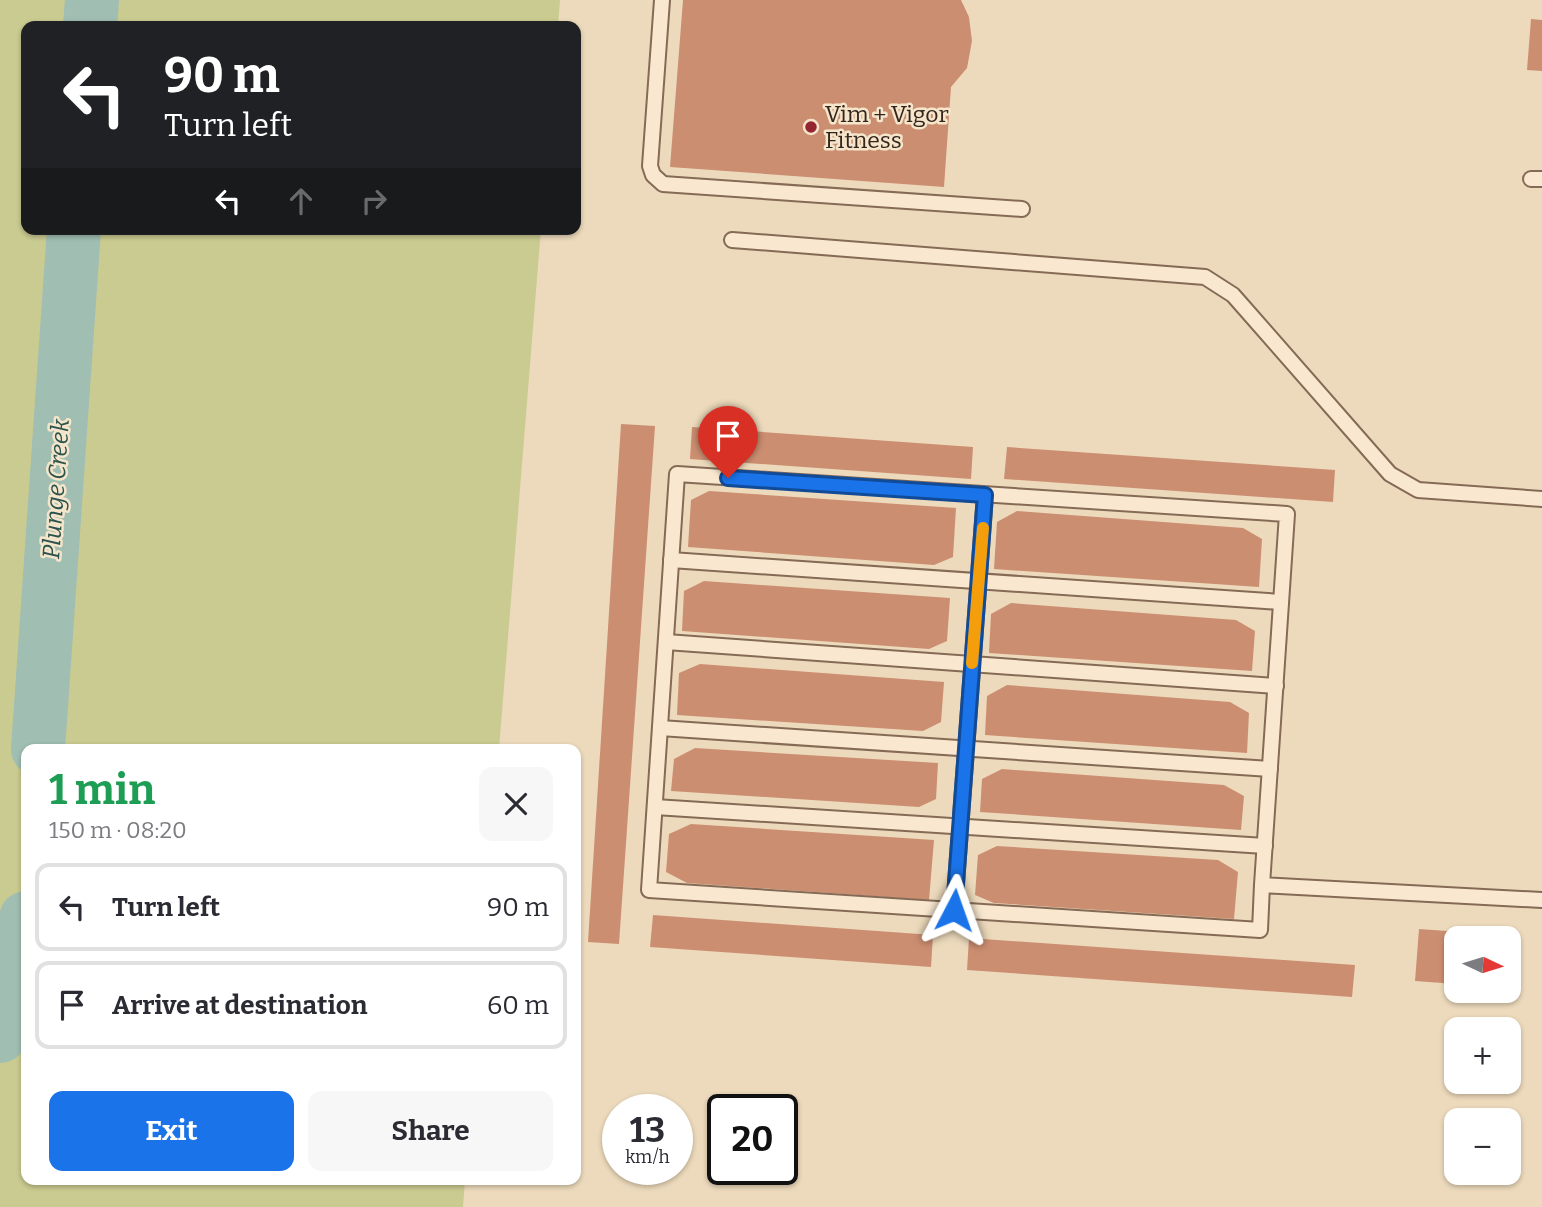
<!DOCTYPE html>
<meta charset="utf-8">
<style>
:root{--surface:#fff;--page:#f7f7f7;--text:#2b2b33;--muted:#7c7c81;--line:#e1e1e2;--accent:#1a73e8}
body{margin:0;font-family:Bitter,serif;background:var(--page);color:var(--text);height:100vh;display:flex;flex-direction:column;font-size:26px;white-space:nowrap}
*{box-sizing:border-box;margin:0}
p{font-size:23px;color:var(--muted)}
.icon{flex:none;width:38px;height:38px;fill:none;stroke:currentColor;stroke-width:2;stroke-linecap:round;stroke-linejoin:round}
.map{position:relative;flex:1;overflow:hidden}
.panel{position:absolute;left:21px;top:744px;width:560px;height:441px;display:flex;flex-direction:column;background:var(--surface);border-radius:14px;box-shadow:0 2px 5px #0004}
.panel>*{flex:none}
.top-card{position:absolute;left:21px;top:21px;width:560px;height:214px;border-radius:14px;box-shadow:0 2px 5px #0004;background:#202124;color:#fff;overflow:hidden}
.needle{width:46px;rotate:94deg}
.tools{position:absolute;left:1444px;top:926px;display:grid;gap:14px}
.tools a{display:grid;place-items:center;width:77px;height:77px;border-radius:14px;background:var(--surface);box-shadow:0 2px 5px #0004;font-size:35px}
.speed{position:absolute;left:602px;top:1094px;display:flex;gap:14px;font-size:35px;font-weight:700;text-align:center}
.speed>*{display:grid;place-content:center;width:91px;height:91px;border-radius:50%;background:var(--surface);box-shadow:0 2px 5px #0004;line-height:1}
.speed small{font-size:18px;font-weight:400}
.speed .limit{border:4px solid #111;border-radius:10px;background:#fff;color:#111}
.pin{position:absolute;display:grid;place-items:center;width:60px;height:60px;color:#fff;margin:-72px -30px;border-radius:50% 50% 50% 0;rotate:-45deg;box-shadow:0 0 7px #0007}
.pin .icon{rotate:45deg}
.me{position:absolute;width:77px;margin:-38px;rotate:4deg;stroke-linejoin:round;filter:drop-shadow(0 0 5px #0008)}
.turn{display:flex;align-items:center;gap:24px;height:147px;padding:0 28px;font-size:32px}
.turn .icon{width:91px;height:91px;stroke-width:2.5}
.turn b{display:block;font-size:49px;line-height:60px}
.lanes{display:flex;align-items:center;height:66px;padding:0 28px;background:#0003;justify-content:center;gap:35px;direction:ltr}
.lanes .off{opacity:.35}
.round{display:grid;place-items:center;flex:none;width:74px;height:74px;border-radius:14px;background:var(--page)}
.summary{display:flex;align-items:center;justify-content:space-between;height:119px;padding:0 28px}
h1{font-size:42px;font-weight:700;line-height:52px;color:#1e9e55}
.primary-button{display:flex;gap:14px;margin-top:auto;padding:14px 28px}
.primary-button a{flex:1;height:80px;border-radius:14px;background:var(--accent);color:#fff;font-size:28px;font-weight:700;line-height:80px;text-align:center}
.primary-button a+a{background:var(--page);color:var(--text)}
ul{padding:0;list-style:none}
li{display:flex;align-items:center;gap:21px;height:88px;margin:0 14px 10px;padding:0 14px;border:4px solid var(--line);border-radius:14px}
li div{flex:1}
li b{display:block;font-size:26px}
li em{font-style:normal}
.map>svg:first-child{display:block}
</style>
<div class="map">
<svg width="1542" height="1207" viewBox="0 0 1542 1207">
<rect width="100%" height="100%" fill="#eddabc"/>
<path fill="#cacb90" d="M0 0H560L558 26H26V229H541L499 749H26V1180H465L463 1207H0Z"/>
<g fill="none" stroke-linecap="round" stroke-linejoin="round">
<g stroke="#a0beb2" stroke-width="54">
<path d="M90 26 92 0"/>
<path d="M38 749 74 229"/>
<path d="M0 1036 26 918"/>
</g>
</g>
<g fill="#cc8e71">
<path d="M683 0H961L969 17 972 41 967 68 951 87 944 187 670 167Z"/>
<path d="M1531 19 1542 20V71L1527 70Z"/>
<path d="M621 424 655 426 619 944 588 942Z"/>
<path d="M692 427 973 447 971 479 690 459Z"/>
<path d="M1007 447 1335 470 1333 502 1004 479Z"/>
<path d="M709 491 956 508 953 557 934 565 688 547 691 500Z"/>
<path d="M1017 511 1243 528 1262 539 1259 587 994 569 997 522Z"/>
<path d="M704 581 950 598 947 641 929 649 682 631 684 591Z"/>
<path d="M1011 603 1236 620 1255 631 1252 671 989 653 991 614Z"/>
<path d="M700 664 944 682 941 722 923 731 677 715 679 673Z"/>
<path d="M1007 685 1230 702 1249 713 1247 753 985 735 987 696Z"/>
<path d="M695 748 938 763 936 799 919 807 671 791 674 759Z"/>
<path d="M1002 769 1224 785 1244 796 1241 830 980 812 982 779Z"/>
<path d="M691 824 934 840 929 900 687 883 666 872 669 834Z"/>
<path d="M997 846 1218 860 1238 872 1234 919 994 903 975 895 978 855Z"/>
<path d="M653 915 933 935 931 967 650 947Z"/>
<path d="M1419 929 1490 934 1489 938H1456V984L1415 981Z"/>
<path d="M969 938 1355 965 1352 997 967 970Z"/>
</g>
<g fill="none" stroke-linecap="round" stroke-linejoin="round">
<defs>
<g id="service">
<path d="M662 0 650 166 653 175 663 184 1022 209"/>
<path d="M1531 179H1542"/>
<path d="M732 240 1205 277 1233 295 1390 474 1418 490 1542 499"/>
<path d="M671 560 1281 602"/>
<path d="M666 642 1276 686"/>
<path d="M660 728 1270 769"/>
<path d="M655 807 1265 846"/>
<path d="M1262 885 1287 514 677 474 649 890 1260 930 1262 885 1542 900"/>
<path d="M954 910 985 495"/>
</g>
</defs>
<use href="#service" stroke="#856a56" stroke-width="18"/>
<use href="#service" stroke="#f9e8cf" stroke-width="14"/>
</g>
<g fill="none" stroke-linecap="round" stroke-linejoin="round">
<defs>
<path id="route" d="M728 478 985 495 954 910"/>
</defs>
<use href="#route" stroke="#114b97" stroke-width="18"/>
<use href="#route" stroke="#1a73e8" stroke-width="12"/>
<path stroke="#f59e0b" stroke-width="12" d="M972 663 983 528"/>
</g>
<circle fill="#942632" stroke="#f5e5cb" stroke-width="2.5" cx="811" cy="127" r="7"/>
<g text-anchor="middle" dominant-baseline="central" stroke-width="5" stroke-linejoin="round" paint-order="stroke">
<g font-size="23" fill="#34241b" stroke="#f5e5cb" text-anchor="start">
<text x="825" y="114">Vim + Vigor<tspan x="825" dy="26">Fitness</tspan></text>
</g>
<g font-size="24" font-style="italic" fill="#2a544d" stroke="#f5e5cb">
<text transform="translate(56 489) rotate(-86)">Plunge Creek</text>
</g>
</g>
</svg>
<div class="tools">
<a><svg class="needle" viewBox="-14 -14 28 28"><path d="M0-13l5 13h-10z" fill="#e53935"/><path d="M0 13l5-13h-10z" fill="#7c7c81"/></svg></a>
<a>+</a>
<a>−</a>
</div>
<div class="speed"><div>13<small>km/h</small></div><div class="limit">20</div></div>
<div class="pin" style="left:728px;top:478px;background:#d93025"><svg class="icon" aria-label="arrive" viewBox="0 0 24 24"><path d="M6 21V4h12l-3 4 3 4H6"/></svg></div>
<svg class="me" style="left:954px;top:910px" viewBox="-20 -20 40 40"><path d="M0-17L14 15 0 8-14 15z" fill="#1a73e8" stroke="#fff" stroke-width="4"/></svg>
<div class="top-card">
<div class="turn"><svg class="icon" aria-label="left" viewBox="0 0 24 24"><path d="M17 20v-9H6M10 6l-5 5 5 5"/></svg><div><b>90 m</b>Turn left</div></div>
<div class="lanes"><svg class="icon" aria-label="left" viewBox="0 0 24 24"><path d="M17 20v-9H6M10 6l-5 5 5 5"/></svg><svg class="icon off" aria-label="ahead" viewBox="0 0 24 24"><path d="M12 20V5M6 11l6-6 6 6"/></svg><svg class="icon off" aria-label="right" viewBox="0 0 24 24"><path d="M7 20v-9h11M14 6l5 5-5 5"/></svg></div>
</div>
<section class="panel">
<div class="summary"><div><h1>1 min</h1><p>150 m · 08:20</p></div><a class="round"><svg class="icon" aria-label="close" viewBox="0 0 24 24"><path d="M6 6l12 12M18 6L6 18"/></svg></a></div>
<ul>
<li><svg class="icon" aria-label="left" viewBox="0 0 24 24"><path d="M17 20v-9H6M10 6l-5 5 5 5"/></svg><div><b>Turn left</b></div><em>90 m</em></li>
<li><svg class="icon" aria-label="arrive" viewBox="0 0 24 24"><path d="M6 21V4h12l-3 4 3 4H6"/></svg><div><b>Arrive at destination</b></div><em>60 m</em></li>
</ul>
<div class="primary-button"><a>Exit</a><a>Share</a></div>
</section>
</div>
